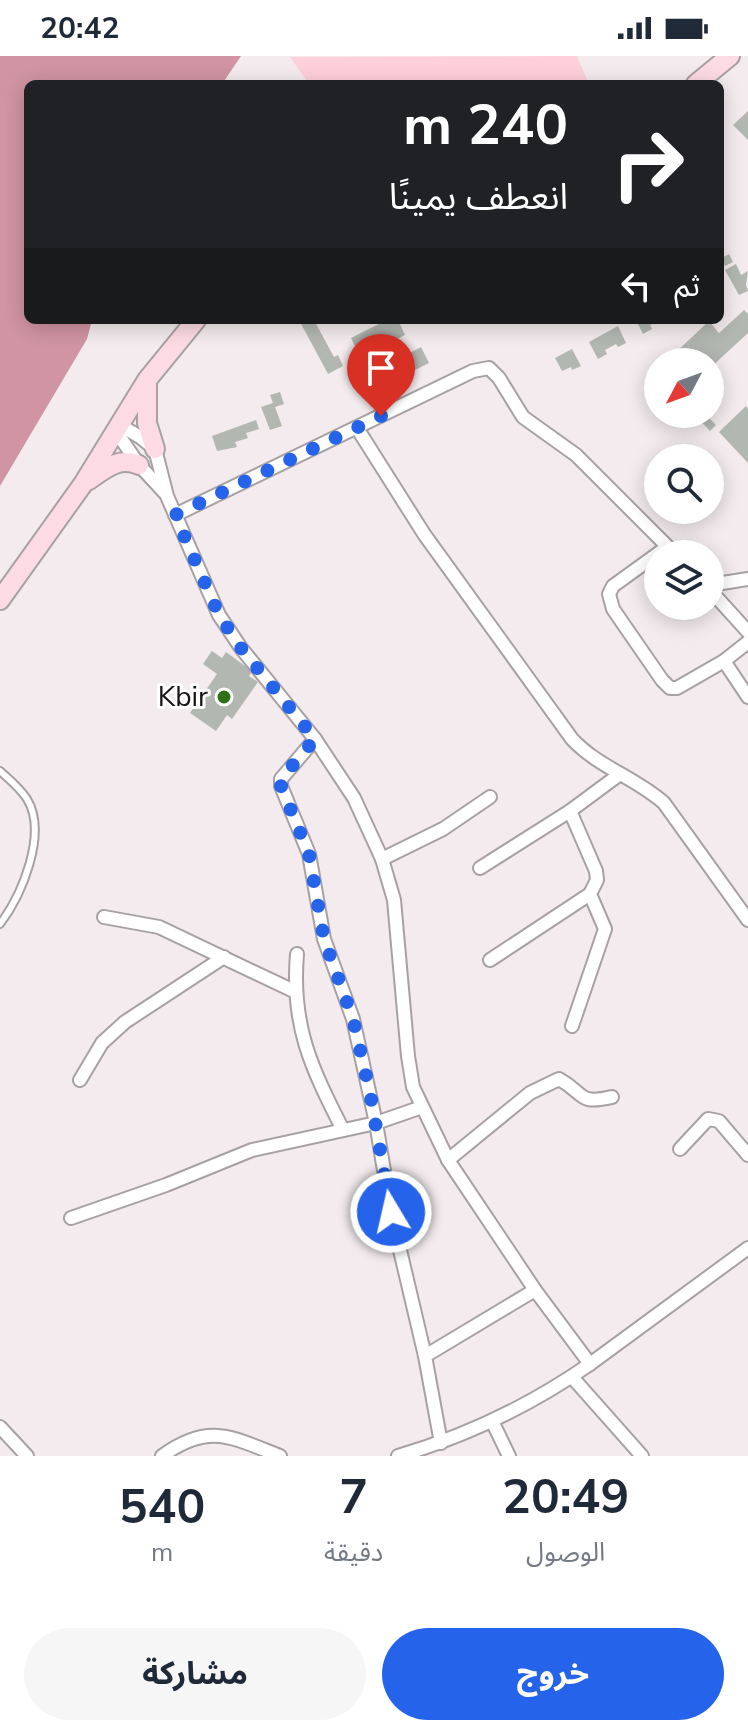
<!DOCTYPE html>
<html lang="ar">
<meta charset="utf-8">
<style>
:root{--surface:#fff;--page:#f6f6f7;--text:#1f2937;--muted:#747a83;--accent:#2563eb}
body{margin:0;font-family:"Nunito Sans","Noto Sans Arabic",sans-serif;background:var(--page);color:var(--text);direction:rtl;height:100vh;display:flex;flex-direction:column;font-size:30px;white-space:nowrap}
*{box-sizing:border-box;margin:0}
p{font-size:26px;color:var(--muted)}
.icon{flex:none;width:44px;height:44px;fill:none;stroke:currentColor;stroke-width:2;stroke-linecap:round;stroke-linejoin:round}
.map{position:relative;height:1400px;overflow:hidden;direction:ltr}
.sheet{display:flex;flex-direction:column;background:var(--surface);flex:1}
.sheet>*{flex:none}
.banner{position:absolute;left:24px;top:24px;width:700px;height:244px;border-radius:12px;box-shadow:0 4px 20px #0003;direction:rtl;background:#202124;color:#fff;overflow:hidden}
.needle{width:52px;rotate:229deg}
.controls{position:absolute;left:644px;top:292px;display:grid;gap:16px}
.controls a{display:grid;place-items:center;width:80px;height:80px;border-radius:50%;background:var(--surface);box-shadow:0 4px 20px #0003;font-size:40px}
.pin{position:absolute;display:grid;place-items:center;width:68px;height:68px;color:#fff;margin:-82px -34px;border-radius:50% 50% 50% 0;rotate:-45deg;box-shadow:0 0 8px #0007}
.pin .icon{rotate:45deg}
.me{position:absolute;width:88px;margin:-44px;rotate:351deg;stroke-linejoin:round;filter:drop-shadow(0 0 6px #0008)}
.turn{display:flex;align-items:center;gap:28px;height:168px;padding:0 24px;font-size:36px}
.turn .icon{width:104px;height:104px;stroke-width:2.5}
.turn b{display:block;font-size:56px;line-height:68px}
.then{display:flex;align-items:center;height:76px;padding:0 24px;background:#0003;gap:16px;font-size:30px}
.eta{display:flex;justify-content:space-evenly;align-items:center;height:136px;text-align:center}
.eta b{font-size:48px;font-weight:700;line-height:56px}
.primary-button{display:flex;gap:16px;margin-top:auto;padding:16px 24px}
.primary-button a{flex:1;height:92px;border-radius:48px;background:var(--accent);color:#fff;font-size:32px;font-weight:700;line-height:92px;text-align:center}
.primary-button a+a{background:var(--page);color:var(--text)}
.status{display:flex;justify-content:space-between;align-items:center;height:56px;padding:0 40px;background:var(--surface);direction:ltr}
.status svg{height:22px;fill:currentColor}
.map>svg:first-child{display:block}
</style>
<div class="status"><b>20:42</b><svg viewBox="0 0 49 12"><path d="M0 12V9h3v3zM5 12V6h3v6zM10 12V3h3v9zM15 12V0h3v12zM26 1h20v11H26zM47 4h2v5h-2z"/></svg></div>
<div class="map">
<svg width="748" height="1400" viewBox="0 0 748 1400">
<rect width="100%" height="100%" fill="#f3ebed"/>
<path fill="#fed0da" d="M577 0 589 28H309L290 1Z"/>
<path fill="#d094a2" d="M0 0H241L222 28H28V264H92L87 283 0 430Z"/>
<g fill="#b3b7b2">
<path d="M748 55V84L733 69Z"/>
<path d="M729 198 733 206 725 210 720 203Z"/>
<path d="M736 208 741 219 748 215 746 229 748 235 739 239 725 214Z"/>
<path d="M744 254 748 258V277L710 312V306H681L674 298 709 265 719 277Z"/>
<path d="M299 264H319L315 266 334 301 338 299 343 310 328 318Z"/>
<path d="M387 264H398L405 279 360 301 351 282Z"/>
<path d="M636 264H660L650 269 652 273 643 278Z"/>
<path d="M618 270 626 287 618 291 616 288 605 294 607 298 598 303 589 286Z"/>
<path d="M421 291 429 307 371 336 362 321Z"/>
<path d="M572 293 581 310 572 314 571 311 562 315 555 302Z"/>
<path d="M280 336 284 348 275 351 282 370 270 374 261 351 273 347 270 339Z"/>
<path d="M746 350 748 353V407L719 376Z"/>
<path d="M694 358H705L716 369 710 375Z"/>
<path d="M256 364 259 373 246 377 248 382 235 386 237 391 217 395 212 380Z"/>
<path d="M212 595 222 602 226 596 252 615 249 620 258 626 232 663 227 659 216 675 190 657 217 618 203 608Z"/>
</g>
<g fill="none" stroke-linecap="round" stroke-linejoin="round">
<defs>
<path id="lane" d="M0 715C10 724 20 732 27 743 48 777 22 839 0 868"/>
<g id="street">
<path d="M118 368 140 381 155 393 167 440 219 559 241 592 315 683 354 742 382 803 394 844 408 1000 413 1031 448 1104 535 1234 590 1308C531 1349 467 1380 398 1400"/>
<path d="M357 372 424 478 572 683C598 711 636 722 664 747L748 864"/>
<path d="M115 374 139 409 165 437"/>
<path d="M175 459 473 315 489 312 499 322 523 361 576 399 675 498"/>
<path d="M667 491 613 530 609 538 613 553 662 624 670 632H677L724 605 748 586"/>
<path d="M710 529 748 523"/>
<path d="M710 534 748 576"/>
<path d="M724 605 748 641"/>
<path d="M570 755 596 815 597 824 590 838 605 873 572 970"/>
<path d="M382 803 443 773 490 741"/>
<path d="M480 812 570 755 620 718"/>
<path d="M104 861 159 871 296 936"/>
<path d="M297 898C291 970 311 1011 343 1074"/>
<path d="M490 904 590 838"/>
<path d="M80 1024 102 987 125 966 224 901"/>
<path d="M422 1051 376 1067 391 1156 425 1300"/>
<path d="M680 1093 708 1063 719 1065 748 1099"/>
<path d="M448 1104 530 1037 559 1023C586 1038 577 1049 612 1041"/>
<path d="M71 1162 166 1129 252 1094 376 1067 353 963 324 883 309 798 281 730V723L315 683"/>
<path d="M590 1308 748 1192"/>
<path d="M572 1321 642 1400"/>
<path d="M492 1365 509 1400"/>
<path d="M0 1371 27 1400"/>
<path d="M441 1387 425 1300 535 1234"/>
<path d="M162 1400C209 1366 231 1381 280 1400"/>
</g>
<g id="secondary">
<path d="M696 28 730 0"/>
<path d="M147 325V367L155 393"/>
<path d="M89 424C105 413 119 400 139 409"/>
<path d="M0 544 83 428 147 324 196 264"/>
</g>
</defs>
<use href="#lane" stroke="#a8a1a3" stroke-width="10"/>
<use href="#street" stroke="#a8a1a3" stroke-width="16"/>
<use href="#secondary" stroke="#a8a1a3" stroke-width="22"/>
<use href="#lane" stroke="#fff" stroke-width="6"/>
<use href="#street" stroke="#fff" stroke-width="12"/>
<use href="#secondary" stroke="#fddbe4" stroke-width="18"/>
</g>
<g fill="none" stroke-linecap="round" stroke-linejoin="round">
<path stroke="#2563eb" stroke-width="14" stroke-dasharray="0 25.2" d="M381 360 175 459 219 559 241 592 315 683 281 723V730L309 798 324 883 353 963 370 1037 391 1156"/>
</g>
<circle fill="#2e7416" stroke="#fff" stroke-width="3" cx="224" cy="641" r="8"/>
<g text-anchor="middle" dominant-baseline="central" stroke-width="6" stroke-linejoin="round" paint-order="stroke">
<g font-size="28" fill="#171414" stroke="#fff" text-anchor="end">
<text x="208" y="641">Kbir</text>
</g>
</g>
</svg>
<div class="controls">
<a><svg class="needle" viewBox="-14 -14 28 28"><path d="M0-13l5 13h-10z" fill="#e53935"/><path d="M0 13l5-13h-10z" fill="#747a83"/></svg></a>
<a><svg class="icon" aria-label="search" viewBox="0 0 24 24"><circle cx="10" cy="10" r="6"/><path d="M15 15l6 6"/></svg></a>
<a><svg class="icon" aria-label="layers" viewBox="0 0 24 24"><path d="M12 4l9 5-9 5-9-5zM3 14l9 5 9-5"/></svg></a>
</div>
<div class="pin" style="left:381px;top:360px;background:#d93025"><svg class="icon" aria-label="arrive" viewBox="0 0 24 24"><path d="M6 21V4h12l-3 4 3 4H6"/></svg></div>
<svg class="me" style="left:391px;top:1156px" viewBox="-20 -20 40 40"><circle r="17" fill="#2563eb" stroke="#fff" stroke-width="3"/><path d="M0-11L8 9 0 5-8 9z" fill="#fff"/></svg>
<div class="banner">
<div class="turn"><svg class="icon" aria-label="right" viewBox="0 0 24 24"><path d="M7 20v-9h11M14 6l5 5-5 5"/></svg><div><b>240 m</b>انعطف يمينًا</div></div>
<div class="then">ثم<svg class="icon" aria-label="left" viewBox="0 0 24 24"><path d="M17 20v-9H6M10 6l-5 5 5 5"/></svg></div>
</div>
</div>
<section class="sheet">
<div class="eta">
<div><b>20:49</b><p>الوصول</p></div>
<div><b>7</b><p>دقيقة</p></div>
<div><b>540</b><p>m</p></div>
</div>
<div class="primary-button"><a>خروج</a><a>مشاركة</a></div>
</section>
